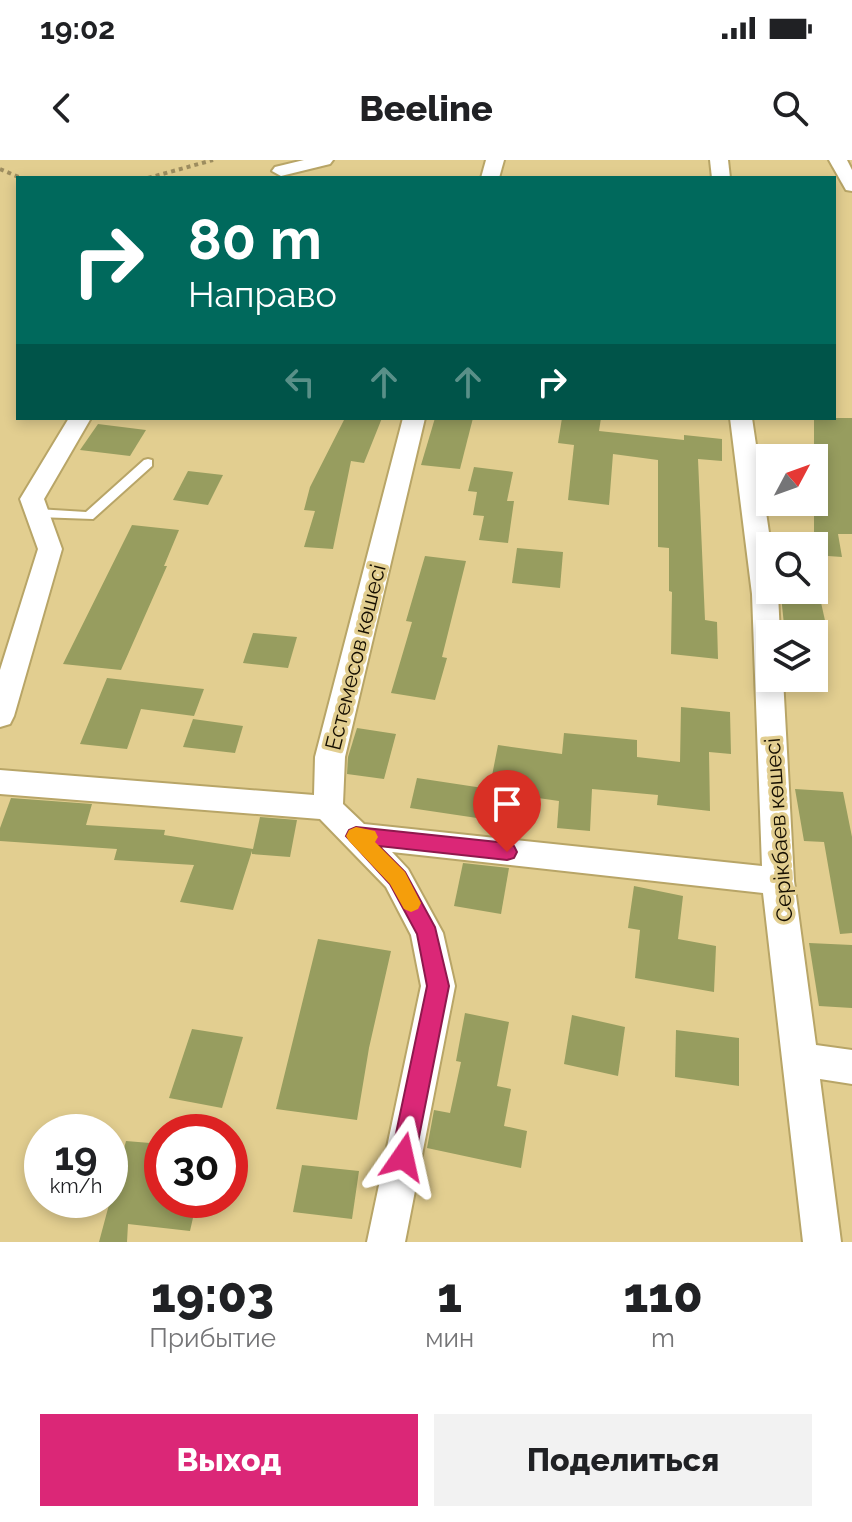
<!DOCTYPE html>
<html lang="ru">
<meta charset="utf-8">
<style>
:root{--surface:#fff;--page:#f2f2f2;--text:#202124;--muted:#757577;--accent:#db2777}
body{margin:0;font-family:Raleway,sans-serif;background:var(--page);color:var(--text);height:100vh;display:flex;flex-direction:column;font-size:30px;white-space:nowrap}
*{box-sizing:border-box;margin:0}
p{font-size:26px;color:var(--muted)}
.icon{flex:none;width:44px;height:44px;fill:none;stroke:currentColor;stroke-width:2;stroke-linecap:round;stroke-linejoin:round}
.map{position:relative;height:1082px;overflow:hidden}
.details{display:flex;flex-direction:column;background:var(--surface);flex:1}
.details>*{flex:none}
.banner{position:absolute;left:16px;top:16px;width:820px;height:244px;border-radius:0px;box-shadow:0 4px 12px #0003;background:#00695c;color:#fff;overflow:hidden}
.needle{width:52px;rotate:49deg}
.buttons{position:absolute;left:756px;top:284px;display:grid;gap:16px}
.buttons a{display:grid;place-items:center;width:72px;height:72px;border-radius:0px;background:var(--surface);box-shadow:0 4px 12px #0003;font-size:40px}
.speed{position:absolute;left:24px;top:954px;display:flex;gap:16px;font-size:40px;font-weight:700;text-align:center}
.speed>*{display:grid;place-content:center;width:104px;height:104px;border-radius:50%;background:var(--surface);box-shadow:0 4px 12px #0003;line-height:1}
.speed small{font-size:20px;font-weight:400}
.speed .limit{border:12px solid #d22;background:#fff;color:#111}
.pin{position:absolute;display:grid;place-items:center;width:68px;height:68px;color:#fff;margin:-82px -34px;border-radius:50% 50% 50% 0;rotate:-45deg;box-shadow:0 0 8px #0007}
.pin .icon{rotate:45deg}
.me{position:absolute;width:88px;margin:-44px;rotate:11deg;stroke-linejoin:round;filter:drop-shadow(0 0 6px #0008)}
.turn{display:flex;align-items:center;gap:28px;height:168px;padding:0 40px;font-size:36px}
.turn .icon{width:104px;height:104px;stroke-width:2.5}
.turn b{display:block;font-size:56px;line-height:68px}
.lanes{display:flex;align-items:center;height:76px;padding:0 40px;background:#0003;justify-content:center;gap:40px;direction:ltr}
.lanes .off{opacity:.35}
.eta{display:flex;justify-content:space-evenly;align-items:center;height:136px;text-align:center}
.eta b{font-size:48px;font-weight:800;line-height:56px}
.cta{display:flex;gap:16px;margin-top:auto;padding:16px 40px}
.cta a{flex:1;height:92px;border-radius:0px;background:var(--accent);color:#fff;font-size:32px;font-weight:800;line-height:92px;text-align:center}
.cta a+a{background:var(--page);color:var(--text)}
.status{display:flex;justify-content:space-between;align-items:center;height:56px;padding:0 40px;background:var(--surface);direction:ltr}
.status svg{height:22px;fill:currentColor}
header{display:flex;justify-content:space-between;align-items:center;height:104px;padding:0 40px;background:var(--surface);font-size:36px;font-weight:800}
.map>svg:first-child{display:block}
</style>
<div class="status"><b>19:02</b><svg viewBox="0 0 49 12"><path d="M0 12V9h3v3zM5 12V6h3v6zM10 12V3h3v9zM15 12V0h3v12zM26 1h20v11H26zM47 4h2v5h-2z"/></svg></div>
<header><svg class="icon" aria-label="back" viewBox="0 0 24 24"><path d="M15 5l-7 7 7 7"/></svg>Beeline<svg class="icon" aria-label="search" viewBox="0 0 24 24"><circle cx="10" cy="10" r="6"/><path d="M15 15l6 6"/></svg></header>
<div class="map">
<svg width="852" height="1082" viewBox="0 0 852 1082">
<rect width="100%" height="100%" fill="#e2ce90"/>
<g fill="#979d5f">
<path d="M345 258H382L364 303 351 301 333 389 304 387 315 351 304 350 310 327Z"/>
<path d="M435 258H473L460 309 421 305Z"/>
<path d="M562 258H601L599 271 684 280V275L722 279V301L698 299 705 460 717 462 718 499 671 494 672 432 669 431V388L658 387V300L613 294 609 345 568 340 574 285 558 283Z"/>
<path d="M814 258H852V374H838L842 397 814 395Z"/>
<path d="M98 264 146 270 130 296 80 290Z"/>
<path d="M474 307 513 312 507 341H514L508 383 479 380 484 356 473 355 477 332 468 331Z"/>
<path d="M188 311 223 315 208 345 173 340Z"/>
<path d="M132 365 179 370 164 406H167L121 510 63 504Z"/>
<path d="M517 388 563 392 560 428 512 423Z"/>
<path d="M425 396 466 401 442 497 447 498 435 540 391 533 412 462 406 461Z"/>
<path d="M781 436 820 438 828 474H785Z"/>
<path d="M253 473 297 477 288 508 243 503Z"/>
<path d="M107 518 204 529 194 556 141 549 127 589 80 584Z"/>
<path d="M681 547 730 552 731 594 709 592 710 651 657 645 658 635 592 629 590 671 557 668 559 641 489 631 498 585 562 594 564 573 637 580V597L680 602Z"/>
<path d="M193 559 243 566 235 593 183 587Z"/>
<path d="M357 568 396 574 384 619 347 614 348 597Z"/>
<path d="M417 618 483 628 477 658 410 648Z"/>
<path d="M795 629 843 632 852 677V773L840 774 824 682 804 681Z"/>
<path d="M11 638 92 644 86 665 165 670 164 675 253 689 260 657 297 660 290 697 252 694V691L233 750 180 742 194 705 114 700 117 689 0 681V668Z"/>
<path d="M463 703 509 708 501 754 454 746Z"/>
<path d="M634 726 683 736 678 779 716 786 714 832 635 818 640 770 628 768Z"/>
<path d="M318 779 391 791 369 888 357 960 276 949Z"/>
<path d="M809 783 852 785V848L819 846Z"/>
<path d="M465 853 509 862 497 926 511 929 504 966 527 971 521 1008 427 988 434 950 450 953 461 902 456 901Z"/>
<path d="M572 855 625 867 618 916 564 904Z"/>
<path d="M192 869 243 877 222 948 169 938Z"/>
<path d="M676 870 739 878V926L675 917Z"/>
<path d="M126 981 162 984V1040H197L190 1071 128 1064 127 1082H99Z"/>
<path d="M302 1005 359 1011 352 1059 293 1052Z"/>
</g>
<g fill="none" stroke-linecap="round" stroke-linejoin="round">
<defs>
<path id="lane" d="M148 299 152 300V306L93 359 37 357 31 353 37 349 86 352 144 300Z"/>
<g id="street">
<path d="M304 0H333L330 4 281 16 272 11 275 7Z"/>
<path d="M486 0H504L499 18H481Z"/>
<path d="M710 0H728L730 18H712Z"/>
<path d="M829 0H847L852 10V31L846 30Z"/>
<path d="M69 258H91L44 339 62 389 14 556 10 564 0 567V510L38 389 20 339Z"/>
<path d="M403 258H425L345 597 343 644 364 664 762 706 752 434 730 258H752L771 386 770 430H777L778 434 780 474H770V518H783L794 721 816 885 852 890V924L820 919 841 1082H803L763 733 392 692 408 709 443 773 455 826 405 1082H367L421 826 411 775 386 727 320 659 0 634V610L314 635 315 597Z"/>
</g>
</defs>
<use href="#lane" stroke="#b8a567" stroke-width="4"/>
<use href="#street" stroke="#b8a567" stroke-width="4"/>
<g stroke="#9d8d5f" stroke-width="4" stroke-dasharray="4 4" stroke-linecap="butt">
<path d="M0 9 21 18"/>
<path d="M148 18 213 0"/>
</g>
<use href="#lane" fill="#fff" fill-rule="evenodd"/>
<use href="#street" fill="#fff" fill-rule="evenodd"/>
</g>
<path fill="#db2777" stroke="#8e194d" stroke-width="2" d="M356 667 507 683 514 686 517 692 514 698 507 700 379 686 405 712 435 767 449 826 415 997 412 1005 403 1009 395 1005 391 997 427 826 417 774 390 724 346 676 349 670Z"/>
<path fill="#f59e0b" d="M356 667 375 671 378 677 375 682 405 712 421 743 418 749 411 752 404 749 390 724 349 681 346 676 349 670Z"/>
<g text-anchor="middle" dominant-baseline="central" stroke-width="7" stroke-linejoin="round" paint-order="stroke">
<g font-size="22" fill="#150e00" stroke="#e2ce90">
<text transform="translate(355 497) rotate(-76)">Естемесов көшесі</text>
<text transform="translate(778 670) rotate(-94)">Серікбаев көшесі</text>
</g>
</g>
</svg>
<div class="buttons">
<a><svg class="needle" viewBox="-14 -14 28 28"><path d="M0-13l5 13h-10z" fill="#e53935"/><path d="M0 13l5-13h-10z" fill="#757577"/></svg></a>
<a><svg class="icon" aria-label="search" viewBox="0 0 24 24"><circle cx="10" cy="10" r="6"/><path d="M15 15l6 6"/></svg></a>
<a><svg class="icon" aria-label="layers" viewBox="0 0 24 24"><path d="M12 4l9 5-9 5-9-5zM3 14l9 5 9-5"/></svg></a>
</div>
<div class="speed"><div>19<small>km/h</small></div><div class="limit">30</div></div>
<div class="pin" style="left:507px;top:692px;background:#d93025"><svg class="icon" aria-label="arrive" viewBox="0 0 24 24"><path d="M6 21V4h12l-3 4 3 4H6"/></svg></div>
<svg class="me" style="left:403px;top:997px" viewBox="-20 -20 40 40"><path d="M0-17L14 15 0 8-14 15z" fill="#db2777" stroke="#fff" stroke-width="4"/></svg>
<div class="banner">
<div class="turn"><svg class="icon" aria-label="right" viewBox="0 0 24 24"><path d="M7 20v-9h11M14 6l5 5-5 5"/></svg><div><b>80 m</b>Направо</div></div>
<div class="lanes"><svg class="icon off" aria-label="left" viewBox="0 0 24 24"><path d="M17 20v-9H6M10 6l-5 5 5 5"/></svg><svg class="icon off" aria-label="ahead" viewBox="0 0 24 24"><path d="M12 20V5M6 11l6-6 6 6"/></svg><svg class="icon off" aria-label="ahead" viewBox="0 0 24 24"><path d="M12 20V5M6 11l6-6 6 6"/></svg><svg class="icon" aria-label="right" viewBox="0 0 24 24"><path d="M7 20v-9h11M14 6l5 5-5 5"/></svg></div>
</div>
</div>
<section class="details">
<div class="eta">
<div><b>19:03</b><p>Прибытие</p></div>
<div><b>1</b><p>мин</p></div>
<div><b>110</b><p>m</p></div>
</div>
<div class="cta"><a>Выход</a><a>Поделиться</a></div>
</section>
